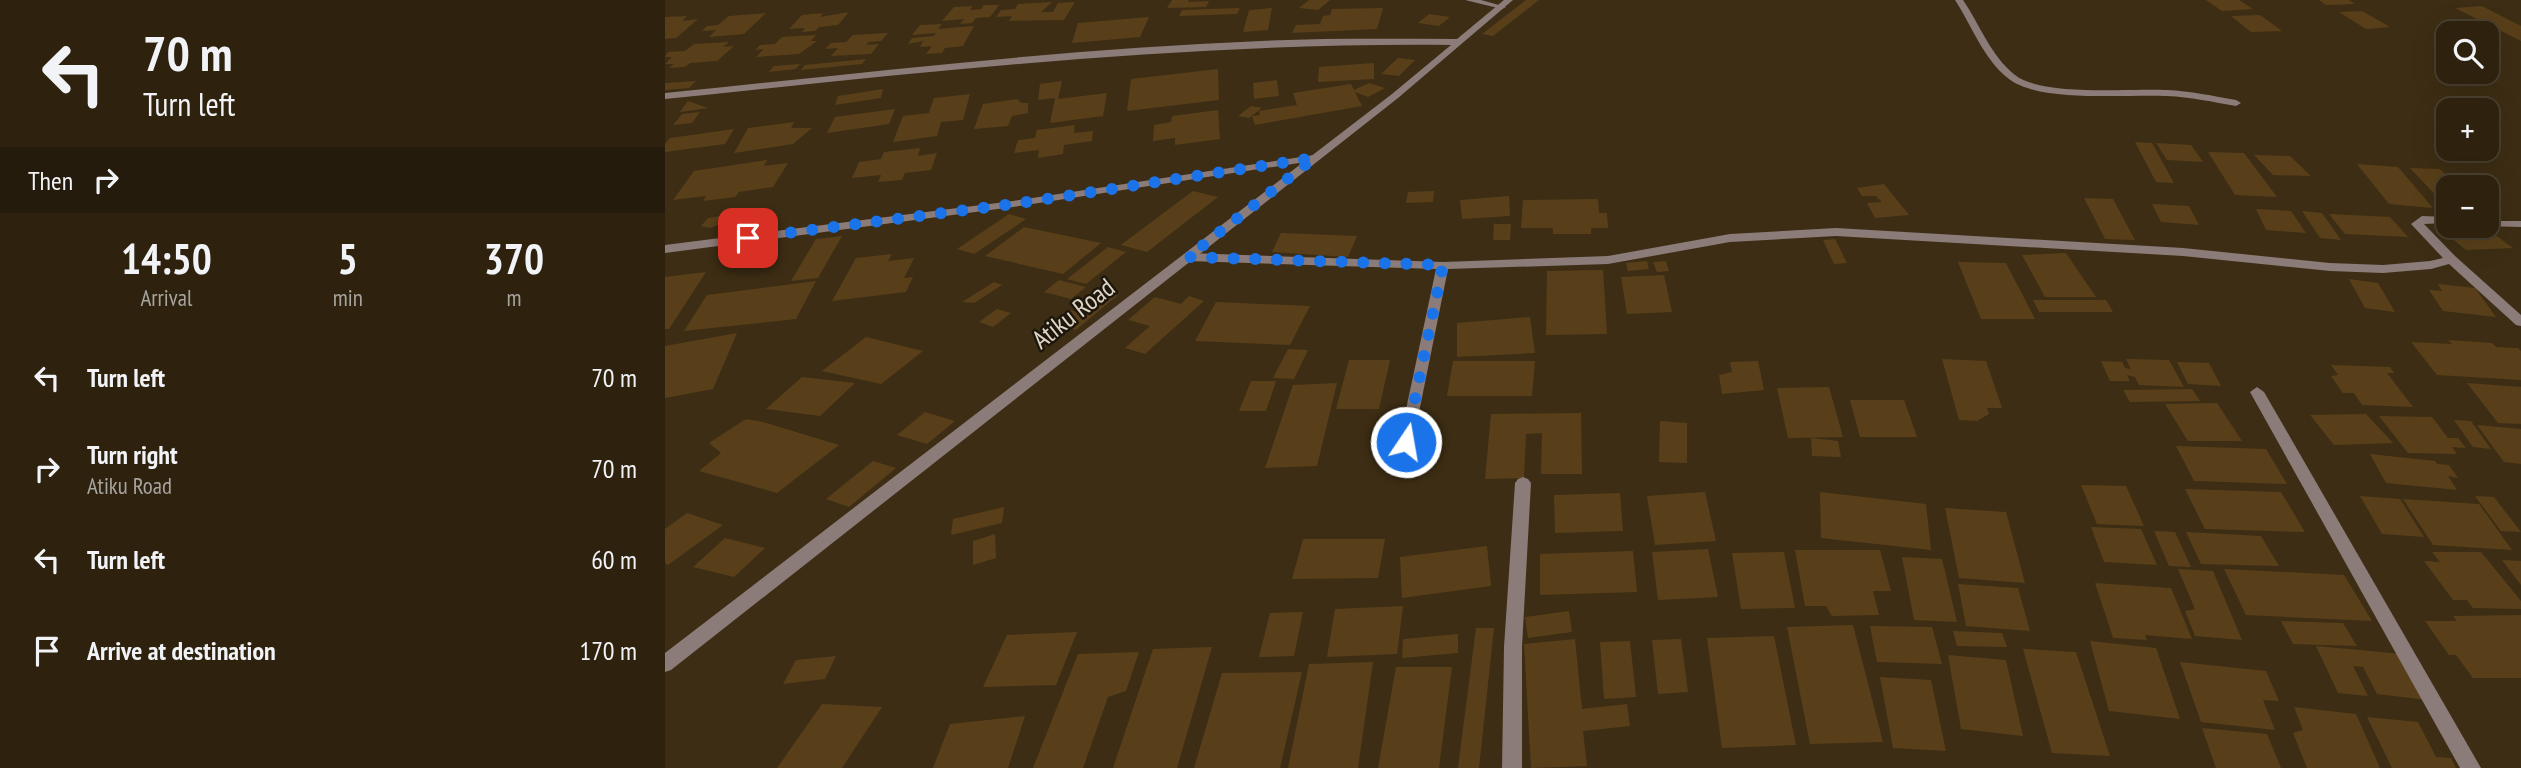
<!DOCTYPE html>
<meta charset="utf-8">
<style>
:root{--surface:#2e220f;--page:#3a2f1d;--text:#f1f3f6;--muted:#a7a49e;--line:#493f2f}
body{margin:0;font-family:"PT Sans Narrow",sans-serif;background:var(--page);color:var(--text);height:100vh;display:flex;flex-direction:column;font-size:26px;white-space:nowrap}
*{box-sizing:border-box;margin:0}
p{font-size:23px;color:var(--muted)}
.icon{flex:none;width:38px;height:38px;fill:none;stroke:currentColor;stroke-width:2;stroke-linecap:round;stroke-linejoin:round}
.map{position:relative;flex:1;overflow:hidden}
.drawer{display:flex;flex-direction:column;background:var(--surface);width:665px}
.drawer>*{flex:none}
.banner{background:#2e220f;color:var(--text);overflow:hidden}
.buttons{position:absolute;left:1771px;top:21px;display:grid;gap:14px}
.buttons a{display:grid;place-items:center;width:63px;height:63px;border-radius:14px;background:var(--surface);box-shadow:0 7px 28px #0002,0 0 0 2px var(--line);font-size:35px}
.pin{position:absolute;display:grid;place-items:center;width:60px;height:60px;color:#fff;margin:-30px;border-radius:14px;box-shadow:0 4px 10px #0006}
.me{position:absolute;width:77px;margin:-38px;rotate:12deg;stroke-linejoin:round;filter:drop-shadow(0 0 5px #0008)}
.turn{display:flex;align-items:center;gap:24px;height:147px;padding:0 28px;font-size:32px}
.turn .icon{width:91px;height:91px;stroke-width:2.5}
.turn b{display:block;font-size:49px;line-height:60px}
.then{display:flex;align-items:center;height:66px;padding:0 28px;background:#0003;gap:14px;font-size:26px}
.eta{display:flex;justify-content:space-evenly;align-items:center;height:119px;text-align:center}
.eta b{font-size:42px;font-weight:700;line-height:49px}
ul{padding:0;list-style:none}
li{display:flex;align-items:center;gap:21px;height:91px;padding:0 28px}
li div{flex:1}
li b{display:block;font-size:26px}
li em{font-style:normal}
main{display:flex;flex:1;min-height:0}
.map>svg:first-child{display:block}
</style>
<main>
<section class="drawer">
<div class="banner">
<div class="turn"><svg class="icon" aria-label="left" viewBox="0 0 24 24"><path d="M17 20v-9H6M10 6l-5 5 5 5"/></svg><div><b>70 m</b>Turn left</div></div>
<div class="then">Then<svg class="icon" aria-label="right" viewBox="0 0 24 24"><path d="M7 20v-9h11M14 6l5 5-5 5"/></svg></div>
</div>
<div class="eta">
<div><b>14:50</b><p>Arrival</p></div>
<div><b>5</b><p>min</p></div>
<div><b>370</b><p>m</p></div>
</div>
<ul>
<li><svg class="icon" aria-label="left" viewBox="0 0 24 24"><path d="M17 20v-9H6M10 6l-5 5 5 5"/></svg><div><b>Turn left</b></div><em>70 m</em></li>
<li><svg class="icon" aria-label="right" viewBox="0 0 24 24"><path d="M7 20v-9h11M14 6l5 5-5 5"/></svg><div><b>Turn right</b><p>Atiku Road</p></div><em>70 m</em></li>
<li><svg class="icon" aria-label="left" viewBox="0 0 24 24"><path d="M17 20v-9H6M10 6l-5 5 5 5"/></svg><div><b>Turn left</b></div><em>60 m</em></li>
<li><svg class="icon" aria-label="arrive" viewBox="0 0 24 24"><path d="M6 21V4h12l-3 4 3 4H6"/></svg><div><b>Arrive at destination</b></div><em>170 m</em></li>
</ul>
</section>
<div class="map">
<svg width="1856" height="768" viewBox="0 0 1856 768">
<rect width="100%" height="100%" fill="#3d2d14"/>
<g fill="#583f19">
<path d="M507 0H524L523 2 544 1 541 7 502 8Z"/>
<path d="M644 0H665L653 10 634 8Z"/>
<path d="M861 0H874L828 36 817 34Z"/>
<path d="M1541 0H1574L1588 9 1557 11Z"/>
<path d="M1654 0H1684L1690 4 1661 5Z"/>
<path d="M387 2 376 12H388L393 3 410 2 399 20 344 21 347 16 331 17 336 10 350 9 353 4Z"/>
<path d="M319 5H334L325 17 311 18 307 23 295 24 299 19 277 21 289 7 308 6 305 10 316 9Z"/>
<path d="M1817 6 1856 26V41L1790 8Z"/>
<path d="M575 8 572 14 514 16 517 10Z"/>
<path d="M607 8 603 30 578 32 584 10Z"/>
<path d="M718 8 712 29 627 33 631 25 655 24 658 16 665 15 667 9Z"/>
<path d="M1697 11 1725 27 1701 29 1674 12Z"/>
<path d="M184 12 173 25 154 27 150 31 137 32 140 28 124 29 137 15 158 13 155 17Z"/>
<path d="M101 13 79 34 44 37 51 30 37 31 42 26 53 25 64 16Z"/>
<path d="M764 14 785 17 774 26 753 23Z"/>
<path d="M1595 15 1617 31 1586 32 1566 16Z"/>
<path d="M22 16 17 21 33 19 11 38 0 39V17Z"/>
<path d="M484 17 475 37 407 43 413 23Z"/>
<path d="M277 24 273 29 309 26 298 46 280 48 277 53 261 54 267 46 255 47 258 41 243 44 247 38 269 36 271 33 247 35 255 25Z"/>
<path d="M223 33 216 41 204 42 201 45 214 44 206 54 166 56 173 48 160 49 166 43 181 42 188 35Z"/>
<path d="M151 35 146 41H152L134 54 91 57 99 49 90 50 95 45 110 44 117 37Z"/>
<path d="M64 42 58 47 69 46 52 61 25 63 20 67 4 68 9 64H0L7 57H0L3 52 20 51 29 44Z"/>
<path d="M733 58 750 60 734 76 716 74Z"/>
<path d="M201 59 197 64 136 70 140 65Z"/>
<path d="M709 63V79L653 82 654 67Z"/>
<path d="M135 64 131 69 104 72 109 66Z"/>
<path d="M553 69 554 100 462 111 466 79Z"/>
<path d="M612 80 614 96 589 99 588 83Z"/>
<path d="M31 81 24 88 0 90V83Z"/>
<path d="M397 81 393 99 442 93 438 116 385 123 390 98 373 100 375 84Z"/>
<path d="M704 83 720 88 703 97 690 92 697 106 590 125 587 116 595 115 594 111 632 105 628 93 686 84 689 90Z"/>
<path d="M218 89 216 98 170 105 173 96Z"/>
<path d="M305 94 298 120 276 122 272 136 228 142 238 116 264 113 269 98Z"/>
<path d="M352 99 356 103H363V113L347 116 343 126 309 129 318 104Z"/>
<path d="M23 101 43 108 15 112Z"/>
<path d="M586 106 597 108 584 118 573 116Z"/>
<path d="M230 109 224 124 162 133 170 117Z"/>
<path d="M553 110 555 139 510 145V138L488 141 489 125 506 122 507 116Z"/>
<path d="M35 112 27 123 8 125 17 114Z"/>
<path d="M129 122 126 128H147L128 144 69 153 83 128Z"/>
<path d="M410 125 409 133 428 131 427 141 399 145 398 154 373 158 374 150 349 153 353 140 370 138 372 130Z"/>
<path d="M69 129 60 144 0 152V144L5 138Z"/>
<path d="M1470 142 1487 143 1509 183 1491 182Z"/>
<path d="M1491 143 1526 145 1538 162 1502 160Z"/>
<path d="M255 148 253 156 272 153 266 170 240 173 237 180 213 182 216 175 187 178 194 162 216 159 219 152Z"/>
<path d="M1543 152 1579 153 1612 197 1570 195Z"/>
<path d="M1589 155 1625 156 1646 176 1608 175Z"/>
<path d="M102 160 99 166 123 163 108 187 74 192 70 197 38 201 41 196 8 200 29 171Z"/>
<path d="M1692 164 1733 167 1768 208 1724 204Z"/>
<path d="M1745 168 1775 169 1794 187H1783V206L1780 205Z"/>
<path d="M1219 184 1244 215 1210 218 1202 203 1217 202 1211 196H1197L1192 188Z"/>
<path d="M528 191 553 197 482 252 456 245Z"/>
<path d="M769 191 768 202 741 203 743 192Z"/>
<path d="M844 196 845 216 797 219 795 200Z"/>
<path d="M1419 198 1448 199 1470 240 1440 239Z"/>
<path d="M933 199 934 213H942L943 228H926V234H888V228H856L858 200Z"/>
<path d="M1487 204 1524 206 1534 225 1496 222Z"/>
<path d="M1591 209 1626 211 1641 233 1601 230Z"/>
<path d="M1637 211 1657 213 1676 240 1655 238Z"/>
<path d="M344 214 361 219 309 254 292 249Z"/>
<path d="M1664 214 1725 217 1743 237 1680 234Z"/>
<path d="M60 215 64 219 59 223 45 228 36 226 43 218Z"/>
<path d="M829 224H846L845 240H828Z"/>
<path d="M359 227 436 243 398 274 320 256Z"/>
<path d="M616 233 692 236 683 257 607 252Z"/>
<path d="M1829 234 1848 248 1801 250 1784 236Z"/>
<path d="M177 236 153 278 126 281 151 239Z"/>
<path d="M1170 239 1182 263 1169 264 1158 240Z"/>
<path d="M443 247 461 252 421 284 402 279Z"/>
<path d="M1401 253 1431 297H1380L1357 255Z"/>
<path d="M227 254 223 261 249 258 239 278 248 277 241 292 167 301 191 258Z"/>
<path d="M982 261 984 269 963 271 961 263Z"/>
<path d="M1001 261 1004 271 992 272 988 262Z"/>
<path d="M1293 262 1341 263 1370 319H1316Z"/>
<path d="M938 270 942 334 881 335 882 271Z"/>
<path d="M41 272 4 329H0V277Z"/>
<path d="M999 275 1007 312 962 314 956 277Z"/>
<path d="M1684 279 1713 283 1730 312 1700 308Z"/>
<path d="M394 280 421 287 406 299 379 292Z"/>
<path d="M151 281 131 319 19 331 42 295Z"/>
<path d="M329 282 337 285 309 303 297 302Z"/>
<path d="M1773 284 1810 288 1831 317 1778 311 1764 290 1777 291Z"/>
<path d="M438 291 453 295 411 330 388 324 405 310 422 315 439 301 428 299Z"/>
<path d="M524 296 539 301 480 354 460 348 485 326 463 320 490 297 516 304Z"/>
<path d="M1368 300H1441L1448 312H1374Z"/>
<path d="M551 302 645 306 625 345 530 341Z"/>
<path d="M332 309 346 313 328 327 314 322Z"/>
<path d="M865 317 870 353 792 357V323Z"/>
<path d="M72 333 48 389 0 398V346Z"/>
<path d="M201 337 258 351 216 384 157 371Z"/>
<path d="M1783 340 1827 343 1831 347 1853 348 1856 351V380L1772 375 1746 342 1787 344Z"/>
<path d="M623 349 643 350 629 379 608 378Z"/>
<path d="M1277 359 1321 361 1337 408H1322L1324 414 1312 421 1294 420Z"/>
<path d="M1461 359 1504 360 1519 387 1474 385 1470 377 1462 375 1465 381H1445L1436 361 1457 362 1460 368 1466 369Z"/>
<path d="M684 360H725L714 409H671Z"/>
<path d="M788 361H870L867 396H782Z"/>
<path d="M1093 361 1099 390 1057 394 1054 375 1067 372 1065 362Z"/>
<path d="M1512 362 1544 363 1556 386 1523 384Z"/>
<path d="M1666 365 1725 367 1729 373H1722L1748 407 1697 405 1689 393H1678L1666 376 1673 375Z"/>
<path d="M137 377 190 383 155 416 101 409Z"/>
<path d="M586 381H611L601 411H574Z"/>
<path d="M672 383 652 466 600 468 628 385Z"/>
<path d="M1802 383 1856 387V424L1833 423Z"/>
<path d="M1164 387 1178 437 1123 438 1112 388Z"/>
<path d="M1527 389 1535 401 1465 402 1458 390Z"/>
<path d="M1185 400H1239L1252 437H1195Z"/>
<path d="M1552 403 1577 441H1523L1500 404Z"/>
<path d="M260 412 290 421 262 444 232 435Z"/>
<path d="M916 413 917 474H876L877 433 861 434 859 478 820 479 826 414Z"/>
<path d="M1701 414 1728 443 1669 445 1645 415Z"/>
<path d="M1714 416 1767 417 1783 438H1793L1801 448 1787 447 1792 454 1743 453Z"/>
<path d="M81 419 98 422 174 445 112 493 34 471 56 453 44 443Z"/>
<path d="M1789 420 1806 421 1826 449 1808 447Z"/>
<path d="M995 421 1022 423V463L994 462Z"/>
<path d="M1812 425 1856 429V464L1839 462Z"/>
<path d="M1146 438 1173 441 1176 457 1147 456Z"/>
<path d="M1511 446 1601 449 1622 484 1529 481Z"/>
<path d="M1705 454 1770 461 1772 464 1784 465 1793 478 1783 476 1792 490 1721 483Z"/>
<path d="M208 461 231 468 184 507 161 499Z"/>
<path d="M1416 485 1461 486 1479 526 1432 524Z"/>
<path d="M1520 489 1616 492 1640 532 1540 529Z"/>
<path d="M1040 492 1051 541 990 545 982 496Z"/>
<path d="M1155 492 1261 504 1266 550 1156 538Z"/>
<path d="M955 493 958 531 890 533 889 495Z"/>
<path d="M1695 496 1735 499 1759 537 1717 534Z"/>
<path d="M1810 496 1829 497 1856 532 1836 531Z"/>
<path d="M1738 499 1814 504 1847 550 1768 545Z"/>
<path d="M339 507 337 523 286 535 288 519Z"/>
<path d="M1280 508 1341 512 1360 583 1294 578Z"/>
<path d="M22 513 58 525 3 565 0 563V529Z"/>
<path d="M1426 527 1476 529 1492 565 1439 562Z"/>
<path d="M1489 531 1510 532 1526 567 1504 566Z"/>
<path d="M1521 532 1596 536 1614 566 1536 564Z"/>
<path d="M330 534 331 558 308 565V541Z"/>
<path d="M60 538 100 548 69 577 28 567Z"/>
<path d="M638 539H720L713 578 627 579Z"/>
<path d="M822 546 826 586 737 598 735 557Z"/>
<path d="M1043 549 1053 597 993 600 987 552Z"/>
<path d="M1130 550H1215L1226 591H1208L1214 615 1167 616 1161 606H1140Z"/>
<path d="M968 551 972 592 875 595V554Z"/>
<path d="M1119 552 1130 608 1076 609 1067 553Z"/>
<path d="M1767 552H1816L1856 601V609L1808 608 1802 600H1788L1759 561 1775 562Z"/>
<path d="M1237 557 1277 559 1292 622 1249 620Z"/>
<path d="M1837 560 1856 561V585Z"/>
<path d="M1513 569 1548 571 1577 640 1530 636 1520 611 1530 609Z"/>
<path d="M1559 569 1679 575 1707 621 1581 615Z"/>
<path d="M1430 583 1506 588 1527 639 1480 635 1482 640 1448 638Z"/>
<path d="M1293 584 1353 588 1365 631 1301 626Z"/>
<path d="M738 606 732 654 662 657 670 609Z"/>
<path d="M904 611 907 632 863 638 860 617Z"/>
<path d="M638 612 629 656 594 657 605 613Z"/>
<path d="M1856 615V678H1808L1791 655H1784L1760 621H1792L1788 616Z"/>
<path d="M1616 621 1678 623 1692 646 1628 644Z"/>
<path d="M1188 625 1218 742 1145 744 1122 627Z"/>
<path d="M1205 626 1267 627 1277 664 1212 662Z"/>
<path d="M811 628H829L814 768H793Z"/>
<path d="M1288 631 1337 633 1342 647 1292 646Z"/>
<path d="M412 632 391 685 318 687 342 635Z"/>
<path d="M793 634V653L737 658 738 639Z"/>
<path d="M1109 636 1131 745 1057 748 1042 638Z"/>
<path d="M910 639 917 709 962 704 965 726 918 731 922 766 866 768 859 644Z"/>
<path d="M1016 639 1023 692 993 694 987 640Z"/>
<path d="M965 641 971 697 939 699 935 642Z"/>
<path d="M1425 641 1491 648 1515 719 1444 711Z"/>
<path d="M1651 646 1737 654 1762 700 1712 694 1698 667 1688 666 1703 696 1673 693Z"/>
<path d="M547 647 512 768H448L488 649Z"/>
<path d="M1358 649 1411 652 1445 756 1387 753Z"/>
<path d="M474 652 461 691 443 697 418 768H368L413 654Z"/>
<path d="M1283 655 1341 660 1358 736 1296 729Z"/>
<path d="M171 656 160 679 118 684 131 660Z"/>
<path d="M708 662 693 768H623L644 664Z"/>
<path d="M1515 662 1601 671 1614 701 1598 700 1610 730 1536 722Z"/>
<path d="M731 667H787L774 768H713Z"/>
<path d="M637 672 615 768H529L557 673Z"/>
<path d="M1215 677 1266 680 1281 751 1228 748Z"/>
<path d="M157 704 217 707 177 768H112Z"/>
<path d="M1629 707 1691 714 1715 768H1642L1628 733 1638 730Z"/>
<path d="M360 716 343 768H268L285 724Z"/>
<path d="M1702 717 1753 722 1771 757 1786 758 1791 768H1727Z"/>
<path d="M1537 728 1602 734 1616 768H1551Z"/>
</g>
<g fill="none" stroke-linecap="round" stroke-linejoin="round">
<g fill="#8b7b79" fill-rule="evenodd">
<path d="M800 0H816L841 7 837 9Z"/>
<path d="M1290 0H1298C1315 25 1326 56 1350 75 1378 97 1465 88 1502 90 1525 91 1548 96 1571 100L1576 103 1571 106C1548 102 1525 97 1502 96 1462 94 1375 103 1344 79 1319 60 1307 26 1290 0Z"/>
<path d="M649 155 654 158 653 160 348 207 0 253V245L348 201Z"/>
<path d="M1757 216 1783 217V223L1759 224 1790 256 1856 315V326L1851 325 1784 264 1766 269 1718 273 1665 271 1518 256 1171 236 1065 242 943 264 783 269 748 442 746 446H736L734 442 771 269 523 261 517 257 523 253 778 262 943 256 1065 234 1171 228 1518 248 1665 263 1718 265 1765 261 1778 258 1746 224Z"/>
<path d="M1822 221H1856V227L1818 226H1822Z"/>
<path d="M1592 387 1599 392 1816 768H1795L1585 392Z"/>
<path d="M858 477 863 479 866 483 857 647V768H837L839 647 850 483 853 479Z"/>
</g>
<path fill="#8b7b79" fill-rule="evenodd" d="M839 0H848L733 98 6 670 0 672V653L727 94 786 45C522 42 262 72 0 99V93C198 73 397 49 596 41 661 38 727 39 792 39Z"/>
</g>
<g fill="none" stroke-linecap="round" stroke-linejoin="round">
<path stroke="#1a73e8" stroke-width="12" stroke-dasharray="0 21.6" d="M83 238 348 204 649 158 523 257 778 265 741 442"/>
</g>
<g text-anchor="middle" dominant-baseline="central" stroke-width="5" stroke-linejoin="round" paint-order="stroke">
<g font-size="26" fill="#e0d6c8" stroke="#1e170c">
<text transform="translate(408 313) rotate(-38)">Atiku Road</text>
</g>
</g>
</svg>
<div class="buttons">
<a><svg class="icon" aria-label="search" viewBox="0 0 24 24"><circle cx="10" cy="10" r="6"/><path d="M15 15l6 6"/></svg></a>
<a>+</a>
<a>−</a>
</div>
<div class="pin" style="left:83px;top:238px;background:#d93025"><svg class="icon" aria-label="arrive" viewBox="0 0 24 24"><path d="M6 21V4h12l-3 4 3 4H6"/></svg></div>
<svg class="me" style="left:741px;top:442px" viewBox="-20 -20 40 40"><circle r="17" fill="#1a73e8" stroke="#fff" stroke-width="3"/><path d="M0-11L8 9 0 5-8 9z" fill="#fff"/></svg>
</div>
</main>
